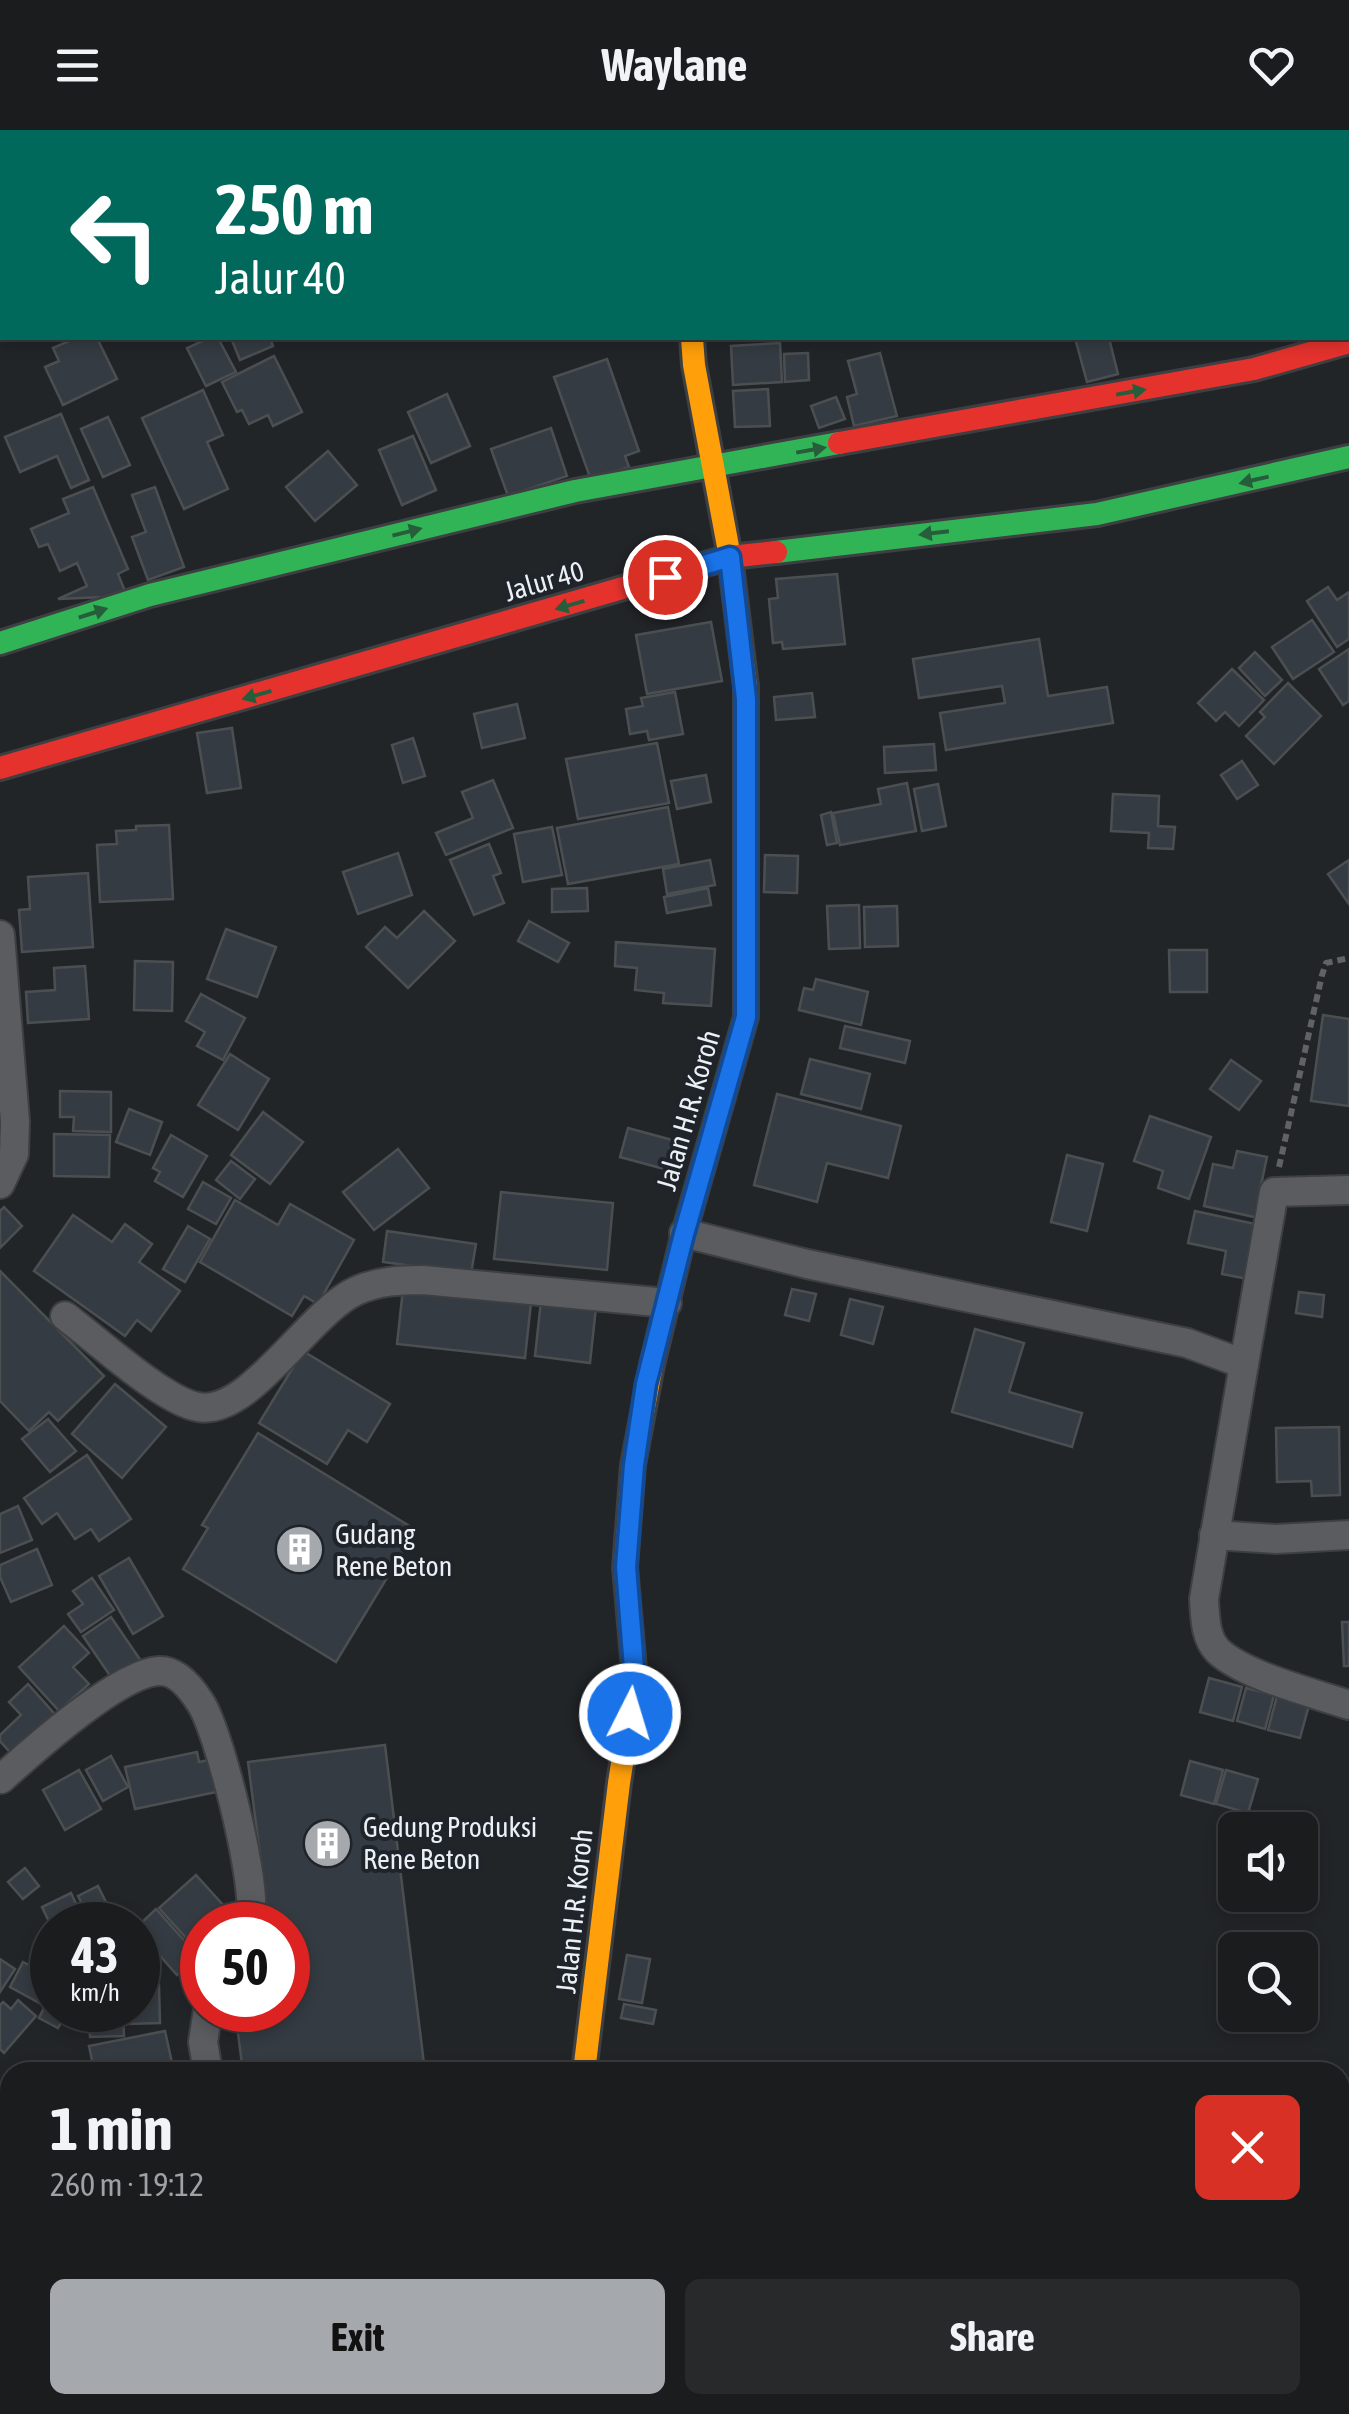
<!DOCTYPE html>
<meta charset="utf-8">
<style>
:root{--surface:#1a1c1e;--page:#27292b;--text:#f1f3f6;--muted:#9fa1a4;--line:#383a3c;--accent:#a5a9ad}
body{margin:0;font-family:"Asap Condensed",sans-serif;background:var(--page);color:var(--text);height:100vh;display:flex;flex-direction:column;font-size:38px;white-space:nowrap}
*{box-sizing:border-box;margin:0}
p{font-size:32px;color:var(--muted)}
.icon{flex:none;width:55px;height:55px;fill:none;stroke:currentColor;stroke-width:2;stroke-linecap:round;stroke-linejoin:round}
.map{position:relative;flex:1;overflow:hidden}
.sheet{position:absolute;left:0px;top:1932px;width:1350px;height:352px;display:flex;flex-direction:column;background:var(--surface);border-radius:30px 30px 0 0;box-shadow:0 5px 15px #0003,0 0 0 2px var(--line)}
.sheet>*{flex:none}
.banner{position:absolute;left:0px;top:0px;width:1350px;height:210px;box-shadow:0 5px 15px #0003,0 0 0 2px var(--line);background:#00695c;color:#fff;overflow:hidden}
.fabs{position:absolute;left:1218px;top:1682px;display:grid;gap:20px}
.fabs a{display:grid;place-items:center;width:100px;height:100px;border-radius:15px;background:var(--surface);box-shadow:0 5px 15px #0003,0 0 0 2px var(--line);font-size:50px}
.speed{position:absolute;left:30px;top:1772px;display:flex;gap:20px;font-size:50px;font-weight:700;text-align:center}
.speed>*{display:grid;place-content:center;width:130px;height:130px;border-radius:50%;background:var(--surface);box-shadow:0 5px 15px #0003,0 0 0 2px var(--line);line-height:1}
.speed small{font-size:25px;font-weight:400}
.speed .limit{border:15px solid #d22;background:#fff;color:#111}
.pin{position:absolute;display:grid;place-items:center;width:85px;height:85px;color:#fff;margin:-42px;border:5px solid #fff;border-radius:50%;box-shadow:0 2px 10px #0007}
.me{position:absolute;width:110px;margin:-55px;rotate:5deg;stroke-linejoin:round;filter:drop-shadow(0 0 8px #0008)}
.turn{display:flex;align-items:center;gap:35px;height:210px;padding:0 50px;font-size:45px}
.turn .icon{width:130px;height:130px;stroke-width:2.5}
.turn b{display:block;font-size:70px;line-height:85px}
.round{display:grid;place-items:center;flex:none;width:105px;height:105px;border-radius:15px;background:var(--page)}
.headline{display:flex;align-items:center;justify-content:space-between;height:170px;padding:0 50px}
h1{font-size:60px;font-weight:700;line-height:75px}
.cta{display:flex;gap:20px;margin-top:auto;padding:20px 50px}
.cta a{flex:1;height:115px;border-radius:15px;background:var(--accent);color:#111;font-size:40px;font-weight:700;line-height:115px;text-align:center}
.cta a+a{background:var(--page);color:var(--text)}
header{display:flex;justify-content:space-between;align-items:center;height:130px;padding:0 50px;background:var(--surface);font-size:45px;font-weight:700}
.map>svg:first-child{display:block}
</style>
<header><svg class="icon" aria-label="menu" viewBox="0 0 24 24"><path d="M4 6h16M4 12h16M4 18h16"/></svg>Waylane<svg class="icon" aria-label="heart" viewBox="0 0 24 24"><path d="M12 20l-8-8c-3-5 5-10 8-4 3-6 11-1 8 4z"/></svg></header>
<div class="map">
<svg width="1349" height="2284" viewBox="0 0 1349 2284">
<rect width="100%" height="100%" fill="#222528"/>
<g fill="#343b42" stroke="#4c4f52" stroke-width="2.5">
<path d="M1032 0H1145L1031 2Z"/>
<path d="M76 208H97L117 249 63 275 45 237 59 231 53 218Z"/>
<path d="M209 208H218L236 242 206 256 187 218Z"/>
<path d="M231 208H270L273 216 240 230Z"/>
<path d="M1075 208H1109L1118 244 1087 252Z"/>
<path d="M780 213 782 252 733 255 731 216Z"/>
<path d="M808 223 809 250 785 252 784 224Z"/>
<path d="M880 223 897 286 854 296 847 267 857 264 848 231Z"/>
<path d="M274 226 302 282 273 296 268 285 249 294 242 280 237 282 222 252Z"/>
<path d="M607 229 639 321 625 326 629 337 591 350 554 247Z"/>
<path d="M768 259 770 296 735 297 733 261Z"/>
<path d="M203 260 223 305 207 312 228 359 184 379 142 288Z"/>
<path d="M447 264 470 316 431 333 408 282Z"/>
<path d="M836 267 845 289 819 298 811 276Z"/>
<path d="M61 284 89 350 71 358 57 326 20 342 5 307Z"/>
<path d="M108 287 130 335 103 347 81 299Z"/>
<path d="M551 298 567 346 508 366 491 319Z"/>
<path d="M413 306 436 360 402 375 379 320Z"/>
<path d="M328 321 357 355 315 391 286 357Z"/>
<path d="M93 357 128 439 118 444 127 466 58 469 87 456 77 433 60 441 48 414 39 417 31 399 69 383 63 369Z"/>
<path d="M155 357 184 437 148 450 132 407 146 402 132 365Z"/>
<path d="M837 444 845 514 783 519 782 512 773 513 769 469 778 468 776 449Z"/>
<path d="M1328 457 1337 470 1349 462V509L1337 517 1307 471Z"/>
<path d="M1312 490 1334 522 1293 549 1272 517Z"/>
<path d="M711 492 722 551 647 564 636 505Z"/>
<path d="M1039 509 1048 566 1107 557 1113 593 946 620 940 583 1005 573 1002 556 919 568 913 529Z"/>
<path d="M1349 519V571L1343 575 1319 539Z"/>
<path d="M1255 522 1282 550 1265 566 1239 538Z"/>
<path d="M1232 539 1264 570 1239 596 1225 582 1216 591 1198 573Z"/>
<path d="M1288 553 1321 586 1274 634 1246 606 1265 587 1260 582Z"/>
<path d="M675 562 683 604 649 610 647 601 630 604 626 579 643 576 641 568Z"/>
<path d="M812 563 815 587 776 590 774 567Z"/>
<path d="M517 574 525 608 482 618 474 584Z"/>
<path d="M232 598 241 658 207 663 197 603Z"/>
<path d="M413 608 425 646 403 653 392 615Z"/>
<path d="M657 613 669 673 578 689 566 629Z"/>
<path d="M934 614 936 640 885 643 884 617Z"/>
<path d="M1242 631 1258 655 1237 669 1221 645Z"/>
<path d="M706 645 711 672 677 679 671 651Z"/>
<path d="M493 650 513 698 446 725 436 703 473 688 462 662Z"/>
<path d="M907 653 916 701 840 715 833 683 881 674 878 659Z"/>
<path d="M938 654 946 696 922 701 914 659Z"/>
<path d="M1113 664 1159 666 1158 696 1175 697 1173 719 1148 718 1149 703 1111 701Z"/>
<path d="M668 677 679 734 568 754 557 698Z"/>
<path d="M831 682 837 713 827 715 821 685Z"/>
<path d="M169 695 173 769 100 772 97 715 117 714 116 701 136 700V696Z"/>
<path d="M552 697 562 745 523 752 514 704Z"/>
<path d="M489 714 501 743 493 746 504 773 474 785 450 730Z"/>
<path d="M398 723 412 765 358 784 343 742Z"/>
<path d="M765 725 798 726 797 763 764 762Z"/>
<path d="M710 730 715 755 667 764 663 739Z"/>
<path d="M1349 730V774L1328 744Z"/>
<path d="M88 743 93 817 22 822 19 780 30 779 28 747Z"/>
<path d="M587 758 588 781 552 782V759Z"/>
<path d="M708 758 711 775 667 783 664 767Z"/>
<path d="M859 775 860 818 829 819 827 776Z"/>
<path d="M897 776 898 816 865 817 864 777Z"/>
<path d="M424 781 455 811 408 858 366 817 385 797 397 808Z"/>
<path d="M529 791 569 813 558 832 518 811Z"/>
<path d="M226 799 276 817 257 867 207 849Z"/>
<path d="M616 812 715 819 711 876 663 873 664 863 635 860 637 838 615 836Z"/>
<path d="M1169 820H1207V862H1170Z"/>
<path d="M135 831 173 832 172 881 134 880Z"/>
<path d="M85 836 89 889 28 893 26 862 55 860 54 838Z"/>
<path d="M816 849 868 862 861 895 799 880 804 858 813 860Z"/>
<path d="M201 864 245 888 223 930 197 916 205 902 186 891Z"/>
<path d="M1323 885 1349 889V976L1311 971Z"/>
<path d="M845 896 910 911 905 933 840 918Z"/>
<path d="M230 924 269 949 238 1000 198 975Z"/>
<path d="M810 929 870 944 861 979 801 964Z"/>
<path d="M1231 930 1261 951 1239 980 1210 959Z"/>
<path d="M60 961 111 962V1002L73 1001 74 987H60Z"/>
<path d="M777 964 901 996 888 1048 827 1033 817 1072 754 1055Z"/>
<path d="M129 979 162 992 150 1025 116 1012Z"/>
<path d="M263 982 303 1012 270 1054 231 1025Z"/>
<path d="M1150 986 1211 1007 1189 1069 1158 1058 1163 1041 1134 1031Z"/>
<path d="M628 998 672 1010 664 1039 620 1027Z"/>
<path d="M54 1004 110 1005 109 1047 54 1046Z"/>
<path d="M171 1005 207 1026 183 1067 155 1051 160 1042 153 1038Z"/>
<path d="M398 1019 429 1058 374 1100 343 1062Z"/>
<path d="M1237 1021 1267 1027 1260 1060 1268 1062 1263 1089 1204 1076 1213 1034 1233 1038Z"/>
<path d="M1067 1025 1103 1034 1087 1101 1051 1092Z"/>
<path d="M231 1031 255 1049 240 1069 216 1050Z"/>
<path d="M203 1052 231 1068 216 1094 188 1079Z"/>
<path d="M501 1062 613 1073 607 1140 494 1129Z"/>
<path d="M235 1070 278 1095 290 1074 354 1110 318 1174 304 1166 292 1186 200 1132Z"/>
<path d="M4 1077 22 1096 0 1118V1081Z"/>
<path d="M1195 1081 1264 1096 1253 1150 1222 1144 1226 1121 1188 1113Z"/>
<path d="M73 1085 112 1112 125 1094 152 1114 139 1132 180 1161 151 1201 137 1190 125 1206 34 1141Z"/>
<path d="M188 1096 210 1109 185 1152 163 1139Z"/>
<path d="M387 1101 476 1114 471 1144 383 1132Z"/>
<path d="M0 1141 104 1246 58 1291 49 1282 29 1301 0 1271Z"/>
<path d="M403 1159 531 1173 525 1228 397 1214Z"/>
<path d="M792 1159 816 1164 809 1191 785 1185Z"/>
<path d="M1299 1162 1324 1165 1322 1187 1296 1183Z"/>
<path d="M850 1169 883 1177 873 1214 841 1205Z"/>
<path d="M541 1171 596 1177 590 1233 535 1226Z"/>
<path d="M975 1199 1024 1213 1009 1262 1082 1283 1072 1317 952 1282Z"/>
<path d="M303 1221 390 1274 367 1312 348 1300 327 1334 259 1293Z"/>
<path d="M115 1254 166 1297 122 1348 72 1304Z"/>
<path d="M48 1289 76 1321 50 1342 22 1309Z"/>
<path d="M1339 1297 1340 1365 1312 1366 1311 1351 1277 1352 1276 1298Z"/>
<path d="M258 1303 416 1400 336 1532 183 1439 208 1398 202 1395Z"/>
<path d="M87 1325 131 1389 99 1411 91 1399 75 1409 57 1383 42 1394 24 1368Z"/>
<path d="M18 1376 32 1410 0 1423V1384Z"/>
<path d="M37 1419 52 1455 11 1472 0 1447V1435Z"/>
<path d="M129 1428 163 1486 133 1504 99 1446Z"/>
<path d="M92 1448 114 1480 81 1502 68 1484 83 1474 73 1461Z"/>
<path d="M111 1487 141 1531 113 1550 83 1506Z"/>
<path d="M1342 1492H1349V1536H1344Z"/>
<path d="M64 1496 89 1523 73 1537 89 1554 59 1581 19 1537Z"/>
<path d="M1209 1548 1242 1557 1233 1591 1200 1582Z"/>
<path d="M28 1554 60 1590 16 1629 0 1611V1605L21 1585 9 1572Z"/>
<path d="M1246 1558 1274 1565 1265 1599 1237 1591Z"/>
<path d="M1277 1566 1309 1575 1300 1608 1268 1600Z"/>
<path d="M385 1615 424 1934 350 1942H243L235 1880H288V1795H269L248 1632Z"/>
<path d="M197 1622 199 1632 209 1630 216 1662 135 1679 125 1637Z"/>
<path d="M111 1626 128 1657 103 1671 86 1640Z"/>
<path d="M1190 1631 1223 1640 1214 1674 1181 1665Z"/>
<path d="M79 1640 101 1679 65 1700 43 1660Z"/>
<path d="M1226 1640 1258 1649 1248 1683 1216 1674Z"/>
<path d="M25 1738 39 1756 23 1769 8 1752Z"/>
<path d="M196 1745 224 1776 207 1795H202V1814L196 1819 159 1778Z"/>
<path d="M98 1756 114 1788 93 1795 78 1766Z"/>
<path d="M71 1763 86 1795H52V1798L42 1777Z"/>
<path d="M156 1779 198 1826 177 1845 138 1801V1796Z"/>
<path d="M627 1825 650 1829 642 1873 619 1869Z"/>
<path d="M0 1829 15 1839 0 1862Z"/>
<path d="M23 1832 52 1847V1857L43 1875 10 1857Z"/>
<path d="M159 1855 160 1893 128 1894 127 1880H138V1856Z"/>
<path d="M52 1861V1880H68L58 1898 39 1888Z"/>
<path d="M18 1870 36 1886 4 1923 0 1919V1875L3 1872 11 1879Z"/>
<path d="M624 1874 656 1880 653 1894 621 1888Z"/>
<path d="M89 1880H123L124 1906 90 1907Z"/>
<path d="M165 1901 174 1942H80L79 1938 93 1935 89 1916Z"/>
<rect x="0" y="2072" width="10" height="46"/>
<path d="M0 2148 10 2150V2221L0 2218Z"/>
<path d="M10 2241V2275H103L100 2284H32L0 2273Z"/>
</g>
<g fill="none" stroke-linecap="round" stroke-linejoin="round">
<defs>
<g id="street">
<path d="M1015 2 1017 0"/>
<path d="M1348 155 1349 154"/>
<path d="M0 805 15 991 14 1024 0 1054"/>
<path d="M684 1103 807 1134 1187 1213 1244 1234 1204 1469C1205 1486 1205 1508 1218 1521 1245 1546 1313 1563 1349 1575"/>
<path d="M65 1186C96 1209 163 1271 198 1277 249 1287 309 1182 356 1161 378 1151 400 1150 423 1150L667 1173"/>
<path d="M1244 1234 1274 1062 1349 1060"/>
<path d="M1214 1405 1276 1409 1349 1405"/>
<path d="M1 1649C32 1621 119 1543 159 1541 177 1540 191 1558 200 1572 219 1600 255 1747 251 1781 250 1782 246 1793 245 1795"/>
<path d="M208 1942 203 1912 208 1880"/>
<path d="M250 2275 251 2284"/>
</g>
<g id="fast">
<path d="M676 0 677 2"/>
<path d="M776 422 1097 384 1349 327"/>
<path d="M0 513 150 465 575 361 839 313"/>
<path d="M652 1235 684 1103 746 887V557"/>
</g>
<g id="slow">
<path d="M692 208 694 235 730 427 746 557"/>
<path d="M584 1942 619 1653 635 1550 625 1437 633 1335 652 1235"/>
<path d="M531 2284 532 2275"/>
</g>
<g id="jam">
<path d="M839 313 1254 239 1349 212"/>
<path d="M0 638 730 427 776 422"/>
</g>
</defs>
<use href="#street" stroke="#3d3f42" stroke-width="32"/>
<use href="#fast" stroke="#3d3f42" stroke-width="28"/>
<use href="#slow" stroke="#3d3f42" stroke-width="28"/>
<use href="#jam" stroke="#3d3f42" stroke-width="28"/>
<path stroke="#606265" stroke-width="6" stroke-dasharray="8 5" stroke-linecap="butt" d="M1279 1037 1322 845 1326 833 1349 828"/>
<use href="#street" stroke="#5a5c5f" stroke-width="28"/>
<use href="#fast" stroke="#30b455" stroke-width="22"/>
<use href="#slow" stroke="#ff9f0a" stroke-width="22"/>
<use href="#jam" stroke="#e5322d" stroke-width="22"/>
</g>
<defs><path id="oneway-solid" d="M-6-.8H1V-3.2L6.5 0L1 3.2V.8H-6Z" transform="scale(2.5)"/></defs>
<g fill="#265e3c">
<use href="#oneway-solid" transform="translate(1131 262) rotate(-10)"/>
<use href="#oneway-solid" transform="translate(811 320) rotate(-10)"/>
<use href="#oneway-solid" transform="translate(1254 350) rotate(167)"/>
<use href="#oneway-solid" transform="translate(407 402) rotate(-14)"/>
<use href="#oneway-solid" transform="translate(934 403) rotate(173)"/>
<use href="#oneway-solid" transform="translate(570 475) rotate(164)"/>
<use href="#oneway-solid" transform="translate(93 483) rotate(-18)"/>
<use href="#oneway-solid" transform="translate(257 565) rotate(164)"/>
</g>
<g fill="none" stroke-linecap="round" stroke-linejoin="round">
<defs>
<path id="route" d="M630 1584 635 1550 626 1437 634 1335 646 1254 684 1104 746 887V569L730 427 665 447"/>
</defs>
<use href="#route" stroke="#114b97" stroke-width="25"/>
<use href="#route" stroke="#1a73e8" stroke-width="18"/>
</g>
<defs>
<symbol id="building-disc" viewBox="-11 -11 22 22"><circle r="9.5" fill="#a5a9ad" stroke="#1f242b"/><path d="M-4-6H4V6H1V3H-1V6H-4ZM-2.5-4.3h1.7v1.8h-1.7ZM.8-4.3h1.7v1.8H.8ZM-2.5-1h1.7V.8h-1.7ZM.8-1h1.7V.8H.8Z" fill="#fff"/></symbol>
</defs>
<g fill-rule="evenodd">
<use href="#building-disc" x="272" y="1392" width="55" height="55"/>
<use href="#building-disc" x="300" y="1686" width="55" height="55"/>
</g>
<g text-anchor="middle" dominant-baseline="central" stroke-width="8" stroke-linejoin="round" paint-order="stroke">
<g font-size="28" fill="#ecf0f5" stroke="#1f242b">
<text transform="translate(544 451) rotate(-16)">Jalur 40</text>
<text transform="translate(688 980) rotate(-74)">Jalan H.R. Koroh</text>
<text transform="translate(574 1781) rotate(-84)">Jalan H.R. Koroh</text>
</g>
<g font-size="28" fill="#ecf0f5" stroke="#1f242b" text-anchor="start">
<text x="335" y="1404">Gudang<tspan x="335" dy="32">Rene Beton</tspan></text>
<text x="363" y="1697">Gedung Produksi<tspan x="363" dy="32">Rene Beton</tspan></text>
</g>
</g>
</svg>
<div class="fabs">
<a><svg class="icon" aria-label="sound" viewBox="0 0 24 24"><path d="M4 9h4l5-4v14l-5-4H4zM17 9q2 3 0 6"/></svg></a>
<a><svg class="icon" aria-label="search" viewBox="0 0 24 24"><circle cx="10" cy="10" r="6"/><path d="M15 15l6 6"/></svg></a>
</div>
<div class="speed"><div>43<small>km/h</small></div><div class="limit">50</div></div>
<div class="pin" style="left:665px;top:447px;background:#d93025"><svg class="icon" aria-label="arrive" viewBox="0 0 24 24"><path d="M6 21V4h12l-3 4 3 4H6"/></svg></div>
<svg class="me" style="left:630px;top:1584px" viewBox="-20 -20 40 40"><circle r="17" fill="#1a73e8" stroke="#fff" stroke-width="3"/><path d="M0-11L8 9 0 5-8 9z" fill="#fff"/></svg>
<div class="banner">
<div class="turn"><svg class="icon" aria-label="left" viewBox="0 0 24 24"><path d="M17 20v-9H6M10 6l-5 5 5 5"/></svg><div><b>250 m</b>Jalur 40</div></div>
</div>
<section class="sheet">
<div class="headline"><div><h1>1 min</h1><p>260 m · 19:12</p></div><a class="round" style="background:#d93025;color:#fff"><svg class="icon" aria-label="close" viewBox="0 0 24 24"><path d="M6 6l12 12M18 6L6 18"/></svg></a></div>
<div class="cta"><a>Exit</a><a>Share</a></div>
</section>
</div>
